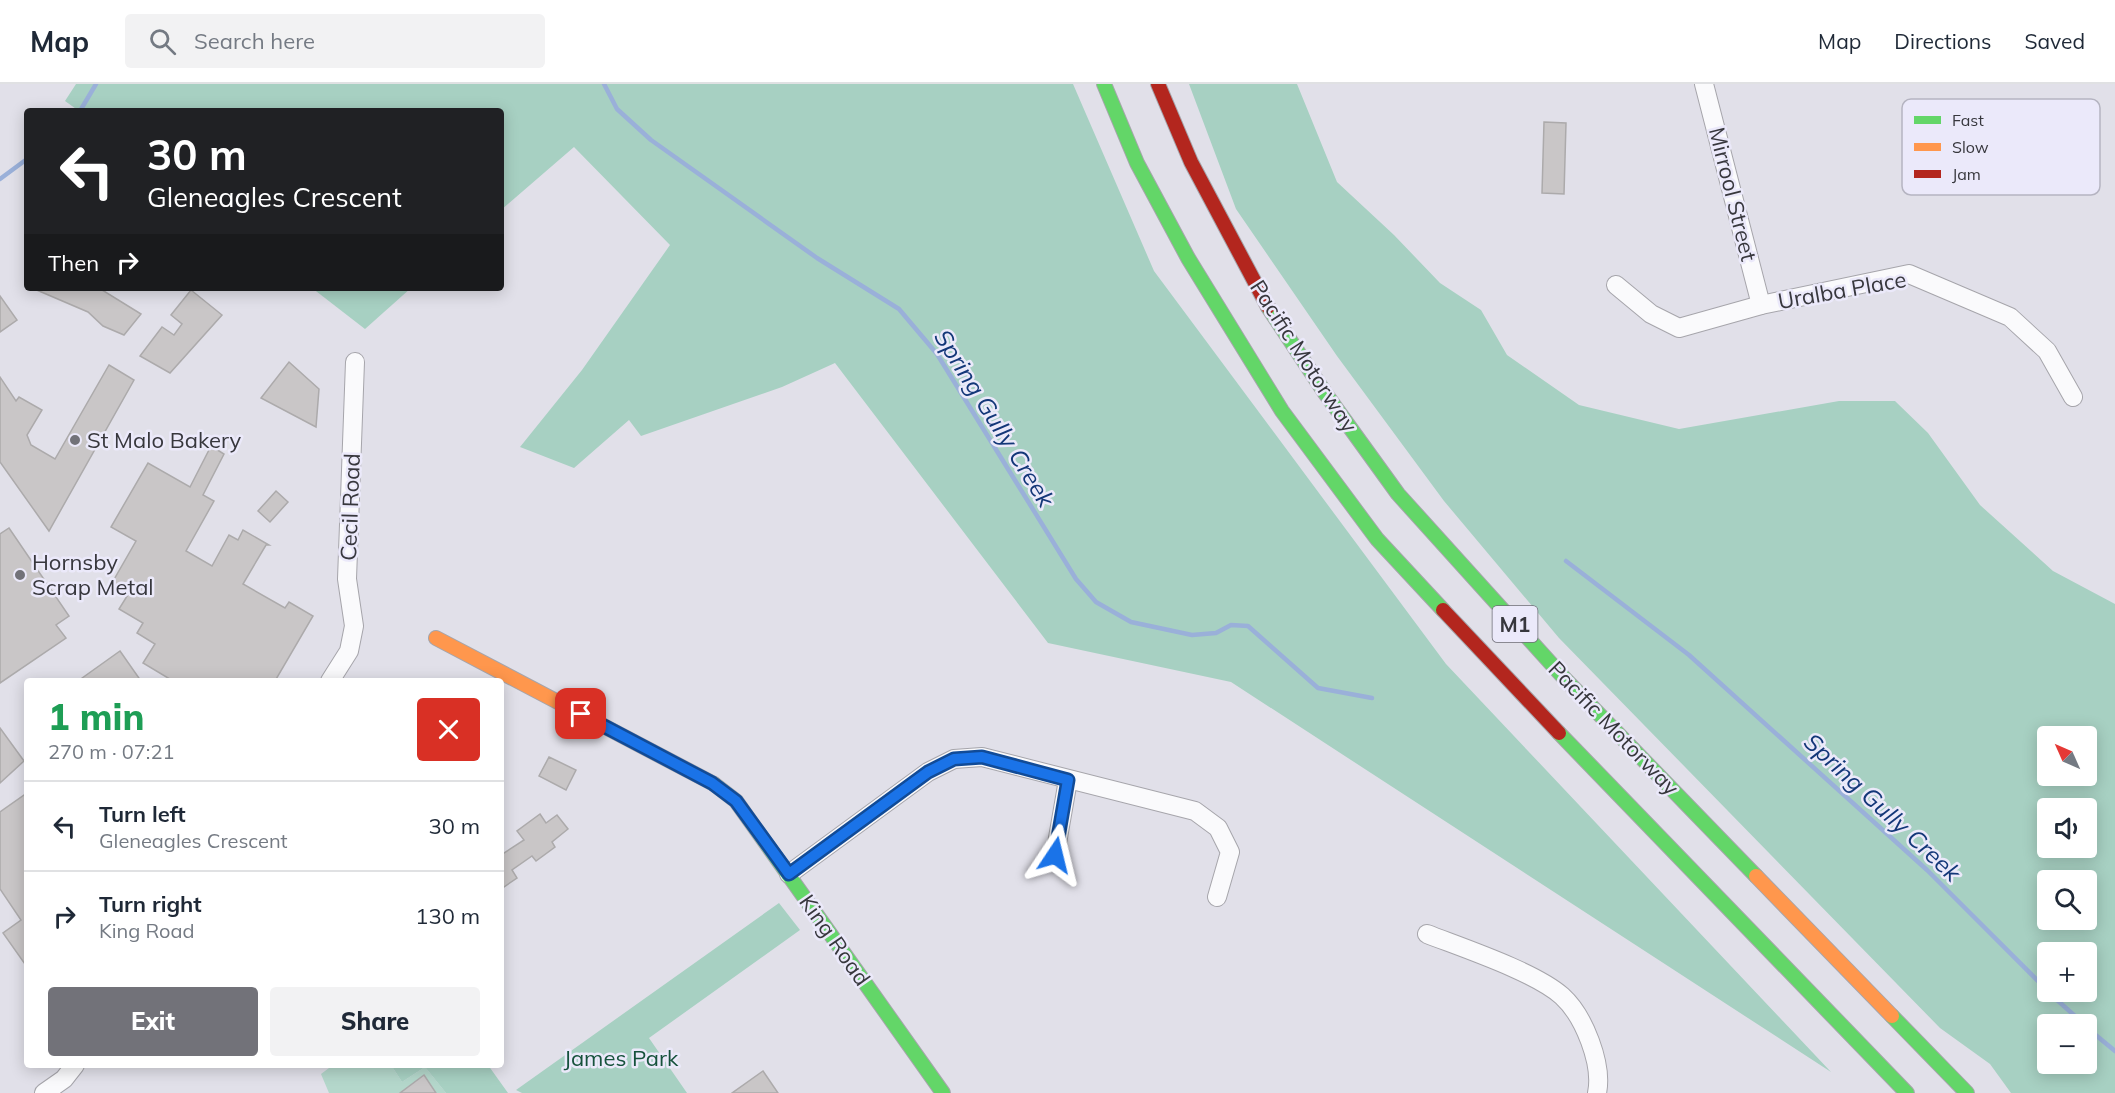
<!DOCTYPE html>
<meta charset="utf-8">
<style>
:root{--surface:#fff;--page:#f2f2f3;--text:#1f2937;--muted:#747a83;--line:#e0e1e3;--accent:#727279}
body{margin:0;font-family:Mulish,sans-serif;background:var(--page);color:var(--text);height:100vh;display:flex;flex-direction:column;font-size:22px;white-space:nowrap}
*{box-sizing:border-box;margin:0}
p{font-size:20px;color:var(--muted)}
.icon{flex:none;width:33px;height:33px;fill:none;stroke:currentColor;stroke-width:2;stroke-linecap:round;stroke-linejoin:round}
.map{position:relative;flex:1;overflow:hidden}
.side{position:absolute;left:24px;top:594px;width:480px;height:390px;display:flex;flex-direction:column;background:var(--surface);border-radius:6px;box-shadow:0 3px 15px #0003}
.side>*{flex:none}
.top-card{position:absolute;left:24px;top:24px;width:480px;height:183px;border-radius:6px;box-shadow:0 3px 15px #0003;background:#202124;color:#fff;overflow:hidden}
.needle{width:39px;rotate:315deg}
.controls{position:absolute;left:2037px;top:642px;display:grid;gap:12px}
.controls a{display:grid;place-items:center;width:60px;height:60px;border-radius:6px;background:var(--surface);box-shadow:0 3px 15px #0003;font-size:30px}
.pin{position:absolute;display:grid;place-items:center;width:51px;height:51px;color:#fff;margin:-26px;border-radius:12px;box-shadow:0 3px 9px #0006}
.me{position:absolute;width:66px;margin:-33px;rotate:10deg;stroke-linejoin:round;filter:drop-shadow(0 0 4px #0008)}
.turn{display:flex;align-items:center;gap:21px;height:126px;padding:0 24px;font-size:27px}
.turn .icon{width:78px;height:78px;stroke-width:2.5}
.turn b{display:block;font-size:42px;line-height:51px}
.then{display:flex;align-items:center;height:57px;padding:0 24px;background:#0003;gap:12px;font-size:22px}
.round{display:grid;place-items:center;flex:none;width:63px;height:63px;border-radius:6px;background:var(--page)}
.head{display:flex;align-items:center;justify-content:space-between;height:102px;padding:0 24px}
h1{font-size:36px;font-weight:800;line-height:45px;color:#1e9e55}
.button{display:flex;gap:12px;margin-top:auto;padding:12px 24px}
.button a{flex:1;height:69px;border-radius:6px;background:var(--accent);color:#fff;font-size:24px;font-weight:800;line-height:69px;text-align:center}
.button a+a{background:var(--page);color:var(--text)}
ul{padding:0;list-style:none}
li{display:flex;align-items:center;gap:18px;height:90px;padding:0 24px;border-top:2px solid var(--line)}
li div{flex:1}
li b{display:block;font-size:22px}
li em{font-style:normal}
header{display:flex;align-items:center;gap:36px;box-sizing:border-box;height:84px;padding:0 30px;background:var(--surface);border-bottom:2px solid var(--line)}
header strong{font-size:28px}
nav{display:flex;gap:33px;margin-inline-start:auto;font-size:21px}
.search{width:420px;height:54px;background:var(--page);display:flex;align-items:center;gap:15px;box-sizing:border-box;padding:0 21px;border-radius:6px;color:var(--muted);font-size:22px}
.map>svg:first-child{display:block}
</style>
<header>
<strong>Map</strong>
<div class="search"><svg class="icon" aria-label="search" viewBox="0 0 24 24"><circle cx="10" cy="10" r="6"/><path d="M15 15l6 6"/></svg>Search here</div>
<nav><a>Map</a><a>Directions</a><a>Saved</a></nav>
</header>
<div class="map">
<svg width="2115" height="1009" viewBox="0 0 2115 1009">
<rect width="100%" height="100%" fill="#e1e0e9"/>
<path fill="#b4d7cb" d="M333 981H391L402 998 425 983 446 1009H329L321 990Z"/>
<g fill="#a7d0c2" fill-rule="evenodd">
<path d="M76 0H1073L1154 187 1446 580 1831 988 1231 598 1048 559 835 279 782 303 641 352 629 336 574 384 520 363 582 286 670 161 574 63 501 126V27H79L65 17Z"/>
<path d="M1189 0H1297L1337 98 1394 151 1440 199 1481 226 1507 271 1579 321 1679 345 1839 317H1895L1928 349 1980 421 2053 487 2115 520V1009H2011L1990 980 1940 944 1559 554 1444 417 1337 272 1236 125ZM2086 652V692H2048V652ZM2086 724V764H2048V724ZM2086 796V836H2048V796ZM2086 868V908H2048V868ZM2086 940V980H2048V940Z"/>
<path d="M312 204H411L365 245Z"/>
<path d="M779 819 800 846 649 954 687 1009H522L516 1006Z"/>
<path d="M391 981H488L508 1009H446L425 983 402 998Z"/>
</g>
<g fill="none" stroke-linecap="round" stroke-linejoin="round">
<g stroke="#9ab0d9" stroke-width="4.5">
<path d="M604 0 617 25 651 56 817 174 899 225 937 270 1076 495 1096 518 1131 538 1192 551 1216 549 1231 541 1248 542 1318 604 1372 614"/>
<path d="M80 27 96 0"/>
<path d="M0 95 27 75"/>
<path d="M1566 477 1689 571 1927 786 2048 907"/>
<path d="M2048 908 2084 940"/>
<path d="M2086 943 2115 967"/>
</g>
</g>
<g fill="#c9c6c7" stroke="#acaaab" stroke-width="1.5">
<path d="M1544 38 1566 39 1564 110 1542 109Z"/>
<path d="M32 204H99L141 230 124 251 103 242 88 228Z"/>
<path d="M191 206 222 231 170 289 140 272 162 243 174 251 182 240 171 231Z"/>
<path d="M0 212 17 236 0 248Z"/>
<path d="M289 278 319 305 316 343 261 314Z"/>
<path d="M109 281 134 296 49 447 0 378V293L16 317 19 313 42 326 27 351 31 361 55 375Z"/>
<path d="M211 362 224 370 203 411 214 417 186 467 212 482 229 451 238 456 243 446 269 461H266L243 500 285 524 289 518 313 532 275 597H173L143 579 155 560 137 549 143 539 119 525 129 509 112 499 136 457 111 443 148 379 190 403Z"/>
<path d="M276 407 288 418 270 438 258 427Z"/>
<path d="M9 444 69 532 56 541 66 554 0 599V450Z"/>
<path d="M120 567 141 597H78Z"/>
<path d="M0 644 24 677 0 699Z"/>
<path d="M549 673 576 686 566 706 539 692Z"/>
<path d="M27 709V883L3 849 21 836 0 805V728Z"/>
<path d="M540 730 546 739 557 731 568 745 552 758 555 763 536 777 532 772 512 786 517 794 501 805V771L524 756 517 747Z"/>
<path d="M763 987 778 1009H732Z"/>
<path d="M424 991 436 1009H400Z"/>
</g>
<g fill="none" stroke-linecap="round" stroke-linejoin="round">
<defs>
<g id="street">
<path d="M1704 0 1761 221"/>
<path d="M1616 201 1651 230 1679 244 1761 221 1909 190 2010 233 2047 267 2073 313"/>
<path d="M330 597 349 567 354 542 347 495 355 278"/>
<path d="M1055 771 1068 696"/>
<path d="M789 790 928 688 954 675 982 673 1195 727 1218 744 1230 768 1217 813"/>
<path d="M1427 850C1463 864 1535 888 1562 912 1584 932 1603 980 1597 1009"/>
<path d="M44 1009 64 995 75 981"/>
</g>
<g id="fast">
<path d="M1104 0 1137 79 1188 174 1282 327 1377 455 1443 526"/>
<path d="M1268 223 1325 309 1398 410 1565 595 1756 792"/>
<path d="M1559 649 1907 1009"/>
<path d="M714 700 736 717 943 1009"/>
<path d="M1892 932 1967 1009"/>
</g>
<g id="slow">
<path d="M436 554 714 700"/>
<path d="M1756 792 1892 932"/>
</g>
<g id="jam">
<path d="M1158 0 1191 78 1268 223"/>
<path d="M1443 526 1559 649"/>
</g>
</defs>
<use href="#street" stroke="#a6a5ab" stroke-width="20"/>
<use href="#fast" stroke="#a6a5ab" stroke-width="16"/>
<use href="#slow" stroke="#a6a5ab" stroke-width="16"/>
<use href="#jam" stroke="#a6a5ab" stroke-width="16"/>
<use href="#street" stroke="#fafafc" stroke-width="18"/>
<use href="#fast" stroke="#63d668" stroke-width="14"/>
<use href="#slow" stroke="#ff974d" stroke-width="14"/>
<use href="#jam" stroke="#b3261e" stroke-width="14"/>
</g>
<g fill="none" stroke-linecap="round" stroke-linejoin="round">
<defs>
<path id="route" d="M581 630 712 699 736 717 789 790 928 688 954 675 982 673 1068 696 1055 771"/>
</defs>
<use href="#route" stroke="#114b97" stroke-width="15"/>
<use href="#route" stroke="#1a73e8" stroke-width="10"/>
</g>
<g fill="#727279" stroke="#ebe9fa" stroke-width="2">
<circle cx="75" cy="356" r="6"/>
<circle cx="20" cy="491" r="6"/>
</g>
<g text-anchor="middle" dominant-baseline="central" stroke-width="5" stroke-linejoin="round" paint-order="stroke">
<rect fill="#ebe9fa" stroke="#6d6c76" stroke-width="1.5" x="1492.5" y="522" width="45" height="36" rx="4.5"/>
<g font-size="21" font-weight="bold" fill="#37373d">
<text x="1515" y="540">M1</text>
</g>
<g font-size="22" fill="#37373d" stroke="#ebe9fa">
<text transform="translate(1733 110) rotate(76)">Mirrool Street</text>
<text transform="translate(1842 206) rotate(-10)">Uralba Place</text>
<text transform="translate(1304 272) rotate(57)">Pacific Motorway</text>
<text transform="translate(350 423) rotate(-88)">Cecil Road</text>
<text transform="translate(1614 644) rotate(46)">Pacific Motorway</text>
<text transform="translate(835 856) rotate(55)">King Road</text>
</g>
<g font-size="22" fill="#37373d" stroke="#ebe9fa" text-anchor="start">
<text x="87" y="356">St Malo Bakery</text>
<text x="32" y="478">Hornsby<tspan x="32" dy="25">Scrap Metal</tspan></text>
</g>
<g font-size="22" fill="#16523c" stroke="#ebe9fa">
<text x="621" y="974">James Park</text>
</g>
<g font-size="24" font-style="italic" fill="#133778" stroke="#ebe9fa">
<text transform="translate(995 334) rotate(58)">Spring Gully Creek</text>
<text transform="translate(1883 723) rotate(43)">Spring Gully Creek</text>
</g>
</g>
<rect x="1902" y="15" width="198" height="96" rx="9" fill="#ebe9fa" stroke="#b5b4c1" stroke-width="1.5"/>
<rect x="1914" y="32" width="27" height="8" fill="#63d668"/>
<rect x="1914" y="59" width="27" height="8" fill="#ff974d"/>
<rect x="1914" y="86" width="27" height="8" fill="#b3261e"/>
<g font-size="16" fill="#37373d">
<text x="1952" y="42">Fast</text>
<text x="1952" y="69">Slow</text>
<text x="1952" y="96">Jam</text>
</g>
</svg>
<div class="controls">
<a><svg class="needle" viewBox="-14 -14 28 28"><path d="M0-13l5 13h-10z" fill="#e53935"/><path d="M0 13l5-13h-10z" fill="#747a83"/></svg></a>
<a><svg class="icon" aria-label="sound" viewBox="0 0 24 24"><path d="M4 9h4l5-4v14l-5-4H4zM17 9q2 3 0 6"/></svg></a>
<a><svg class="icon" aria-label="search" viewBox="0 0 24 24"><circle cx="10" cy="10" r="6"/><path d="M15 15l6 6"/></svg></a>
<a>+</a>
<a>−</a>
</div>
<div class="pin" style="left:581px;top:630px;background:#d93025"><svg class="icon" aria-label="arrive" viewBox="0 0 24 24"><path d="M6 21V4h12l-3 4 3 4H6"/></svg></div>
<svg class="me" style="left:1055px;top:771px" viewBox="-20 -20 40 40"><path d="M0-17L14 15 0 8-14 15z" fill="#1a73e8" stroke="#fff" stroke-width="4"/></svg>
<div class="top-card">
<div class="turn"><svg class="icon" aria-label="left" viewBox="0 0 24 24"><path d="M17 20v-9H6M10 6l-5 5 5 5"/></svg><div><b>30 m</b>Gleneagles Crescent</div></div>
<div class="then">Then<svg class="icon" aria-label="right" viewBox="0 0 24 24"><path d="M7 20v-9h11M14 6l5 5-5 5"/></svg></div>
</div>
<section class="side">
<div class="head"><div><h1>1 min</h1><p>270 m · 07:21</p></div><a class="round" style="background:#d93025;color:#fff"><svg class="icon" aria-label="close" viewBox="0 0 24 24"><path d="M6 6l12 12M18 6L6 18"/></svg></a></div>
<ul>
<li><svg class="icon" aria-label="left" viewBox="0 0 24 24"><path d="M17 20v-9H6M10 6l-5 5 5 5"/></svg><div><b>Turn left</b><p>Gleneagles Crescent</p></div><em>30 m</em></li>
<li><svg class="icon" aria-label="right" viewBox="0 0 24 24"><path d="M7 20v-9h11M14 6l5 5-5 5"/></svg><div><b>Turn right</b><p>King Road</p></div><em>130 m</em></li>
</ul>
<div class="button"><a>Exit</a><a>Share</a></div>
</section>
</div>
